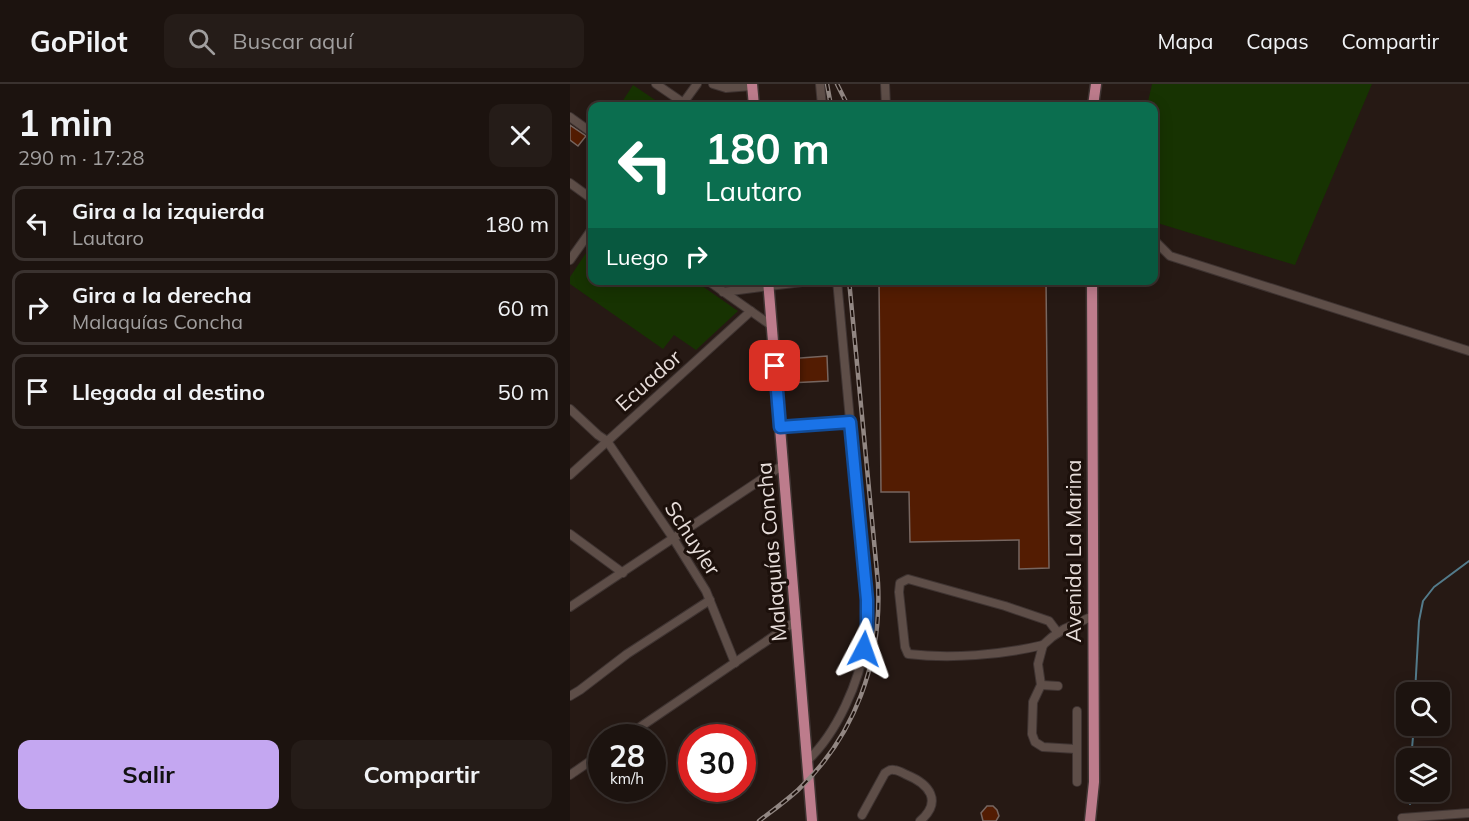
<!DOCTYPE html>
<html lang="es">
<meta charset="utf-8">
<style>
:root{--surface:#1c130f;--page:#251c18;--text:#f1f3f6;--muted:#a09e9e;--line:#3a322f;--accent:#c4a7f1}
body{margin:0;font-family:Mulish,sans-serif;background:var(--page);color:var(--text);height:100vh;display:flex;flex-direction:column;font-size:22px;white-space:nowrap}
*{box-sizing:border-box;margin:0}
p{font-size:20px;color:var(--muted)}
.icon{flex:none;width:33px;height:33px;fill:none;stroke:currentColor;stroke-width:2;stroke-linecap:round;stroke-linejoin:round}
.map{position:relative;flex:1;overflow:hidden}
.panel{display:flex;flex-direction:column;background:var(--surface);width:570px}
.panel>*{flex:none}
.guide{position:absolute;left:18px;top:18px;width:570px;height:183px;border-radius:12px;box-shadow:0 3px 15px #0003,0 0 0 2px var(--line);background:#0b6e4f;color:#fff;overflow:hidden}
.tools{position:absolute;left:826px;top:598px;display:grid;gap:12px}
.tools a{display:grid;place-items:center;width:54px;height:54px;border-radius:12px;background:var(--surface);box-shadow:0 3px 15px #0003,0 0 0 2px var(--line);font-size:30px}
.speed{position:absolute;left:18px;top:640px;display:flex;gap:12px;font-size:30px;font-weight:700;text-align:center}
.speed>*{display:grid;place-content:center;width:78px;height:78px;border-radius:50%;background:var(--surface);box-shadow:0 3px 15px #0003,0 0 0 2px var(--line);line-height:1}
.speed small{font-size:15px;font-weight:400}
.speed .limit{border:9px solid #d22;background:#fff;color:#111}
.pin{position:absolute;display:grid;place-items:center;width:51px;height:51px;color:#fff;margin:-26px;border-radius:12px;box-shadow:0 3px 9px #0006}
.me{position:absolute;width:66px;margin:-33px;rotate:4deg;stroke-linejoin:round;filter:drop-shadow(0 0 4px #0008)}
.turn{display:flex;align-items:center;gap:21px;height:126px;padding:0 18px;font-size:27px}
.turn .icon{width:78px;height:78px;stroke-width:2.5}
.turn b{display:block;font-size:42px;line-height:51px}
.then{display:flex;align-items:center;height:57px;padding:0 18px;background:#0003;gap:12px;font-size:22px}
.round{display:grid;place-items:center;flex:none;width:63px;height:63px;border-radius:12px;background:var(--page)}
.summary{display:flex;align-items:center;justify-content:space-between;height:102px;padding:0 18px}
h1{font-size:36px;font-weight:700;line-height:45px}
.button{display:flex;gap:12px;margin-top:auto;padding:12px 18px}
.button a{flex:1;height:69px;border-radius:12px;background:var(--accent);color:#111;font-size:24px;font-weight:700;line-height:69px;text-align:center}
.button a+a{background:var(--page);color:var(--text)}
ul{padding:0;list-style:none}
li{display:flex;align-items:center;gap:18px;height:75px;margin:0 12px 9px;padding:0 6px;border:3px solid var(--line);border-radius:12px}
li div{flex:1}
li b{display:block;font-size:22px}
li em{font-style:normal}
header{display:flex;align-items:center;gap:36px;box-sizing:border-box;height:84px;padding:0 30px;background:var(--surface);border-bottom:2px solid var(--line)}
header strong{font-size:28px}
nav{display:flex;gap:33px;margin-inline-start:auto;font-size:21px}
.search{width:420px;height:54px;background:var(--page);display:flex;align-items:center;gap:15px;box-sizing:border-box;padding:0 21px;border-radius:12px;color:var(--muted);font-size:22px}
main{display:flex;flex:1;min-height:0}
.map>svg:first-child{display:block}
</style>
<header>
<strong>GoPilot</strong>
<div class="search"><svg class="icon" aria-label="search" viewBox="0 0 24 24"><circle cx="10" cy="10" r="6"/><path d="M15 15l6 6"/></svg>Buscar aquí</div>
<nav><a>Mapa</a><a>Capas</a><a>Compartir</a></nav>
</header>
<main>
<section class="panel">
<div class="summary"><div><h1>1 min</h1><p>290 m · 17:28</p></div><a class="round"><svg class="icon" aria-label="close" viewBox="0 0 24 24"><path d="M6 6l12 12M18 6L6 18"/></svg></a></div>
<ul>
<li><svg class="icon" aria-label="left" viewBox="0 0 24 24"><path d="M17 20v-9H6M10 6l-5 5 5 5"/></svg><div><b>Gira a la izquierda</b><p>Lautaro</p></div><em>180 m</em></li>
<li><svg class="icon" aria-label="right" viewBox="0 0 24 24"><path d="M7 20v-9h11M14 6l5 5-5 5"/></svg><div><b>Gira a la derecha</b><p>Malaquías Concha</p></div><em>60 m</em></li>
<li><svg class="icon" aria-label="arrive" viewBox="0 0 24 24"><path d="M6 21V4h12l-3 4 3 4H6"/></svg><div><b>Llegada al destino</b></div><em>50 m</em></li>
</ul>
<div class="button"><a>Salir</a><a>Compartir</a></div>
</section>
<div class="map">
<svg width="899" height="737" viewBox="0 0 899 737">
<rect width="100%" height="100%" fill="#261914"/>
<g fill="#173302">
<path d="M582 0H802L725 181 584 138V22H577Z"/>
<path d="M63 1 94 22H58L52 18Z"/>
<path d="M22 160V196L125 197 168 227 126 266 104 251 93 265 0 200V193Z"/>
</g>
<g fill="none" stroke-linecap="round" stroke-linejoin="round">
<g stroke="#537b8b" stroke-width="2">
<path d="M845 609 849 537 853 517 864 503 899 477"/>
<path d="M841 675 844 642"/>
<path d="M840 720V708"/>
</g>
</g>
<g fill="#531c02" stroke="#776660" stroke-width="1.5">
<path d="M0 41 16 52 8 62 0 56Z"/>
<path d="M309 196H476L479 484 449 485V456L340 458 339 408H311Z"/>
<path d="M257 272 258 297 219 299 217 275Z"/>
<path d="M417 722H423L427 726 429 732 426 737H413L411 729Z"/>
</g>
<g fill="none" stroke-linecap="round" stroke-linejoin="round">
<defs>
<g id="minor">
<path d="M86 0 118 22"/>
<path d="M143 0 156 4 182 2"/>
<path d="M250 0 252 22"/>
<path d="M315 0 316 22"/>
<path d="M111 22 127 0"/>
<path d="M0 33 18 46"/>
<path d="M0 99 22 115"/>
<path d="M584 156 600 172 899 267"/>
<path d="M0 176 22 145"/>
<path d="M137 196 202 242"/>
<path d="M153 208 248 196"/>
<path d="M0 325 28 351 37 357 103 454 136 507 165 579"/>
<path d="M210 343 280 338"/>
<path d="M0 391 181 227"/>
<path d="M0 450 53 489"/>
<path d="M0 523 213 381"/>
<path d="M473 561C431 571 381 575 338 570L335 563 329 508 330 499 338 495 435 522 479 537 488 549"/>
<path d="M471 601 488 602"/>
<path d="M0 612 10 606 57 570 140 516"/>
<path d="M54 654 226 537"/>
<path d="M506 665 473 663 465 658 462 650 463 618 471 601 468 580 473 561 482 553 494 545 523 532"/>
<path d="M237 677C267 649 290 597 295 558 298 538 297 517 295 498L267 196"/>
<path d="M0 691 32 669"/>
<path d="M507 698V627"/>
<path d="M292 731 315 689C319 687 319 685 324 686 328 686 333 689 337 691 359 700 373 717 350 737"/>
<path d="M832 734 899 729"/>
</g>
<g id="major">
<path d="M182 0 184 22"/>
<path d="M523 22 526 0"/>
<path d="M198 196 242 737"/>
<path d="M520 737 524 698 522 196"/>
</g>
</defs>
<use href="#minor" stroke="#3f3432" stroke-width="10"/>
<use href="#major" stroke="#3f3432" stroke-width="13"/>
<use href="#minor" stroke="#5e4e48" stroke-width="8"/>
<use href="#major" stroke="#bd7c8c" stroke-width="10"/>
<defs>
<g id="rail">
<path d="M257 0 261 22"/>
<path d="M267 0 278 22"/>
<path d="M189 737C202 727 216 717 228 706 285 652 312 577 308 499L279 196"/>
</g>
</defs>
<use href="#rail" stroke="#928783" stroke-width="4.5"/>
<use href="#rail" stroke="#1c100b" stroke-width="2" stroke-dasharray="7" stroke-linecap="butt"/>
</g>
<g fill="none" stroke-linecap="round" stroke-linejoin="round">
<defs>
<path id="route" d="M205 282 210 343 280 338 297 516V544L294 565"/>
</defs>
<use href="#route" stroke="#114b97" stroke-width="15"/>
<use href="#route" stroke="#1a73e8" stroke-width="10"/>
</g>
<g text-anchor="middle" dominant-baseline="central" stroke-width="6" stroke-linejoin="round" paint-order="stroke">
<g font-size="21" fill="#e7ddda" stroke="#1c100b">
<text transform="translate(78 296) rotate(-42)">Ecuador</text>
<text transform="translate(123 454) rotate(57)">Schuyler</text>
<text transform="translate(503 467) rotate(-90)">Avenida La Marina</text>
<text transform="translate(201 468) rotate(-95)">Malaquías Concha</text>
</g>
</g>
</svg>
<div class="tools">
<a><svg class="icon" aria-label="search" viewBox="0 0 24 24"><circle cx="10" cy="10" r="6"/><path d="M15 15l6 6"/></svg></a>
<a><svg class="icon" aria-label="layers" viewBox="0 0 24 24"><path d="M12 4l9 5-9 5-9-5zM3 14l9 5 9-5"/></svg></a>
</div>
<div class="speed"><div>28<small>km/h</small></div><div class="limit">30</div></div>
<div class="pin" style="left:205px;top:282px;background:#d93025"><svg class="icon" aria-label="arrive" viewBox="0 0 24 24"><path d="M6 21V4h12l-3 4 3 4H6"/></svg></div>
<svg class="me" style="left:294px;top:565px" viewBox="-20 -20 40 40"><path d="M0-17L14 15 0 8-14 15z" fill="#1a73e8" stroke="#fff" stroke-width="4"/></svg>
<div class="guide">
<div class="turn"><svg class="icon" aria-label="left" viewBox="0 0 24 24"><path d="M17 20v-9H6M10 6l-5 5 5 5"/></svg><div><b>180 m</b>Lautaro</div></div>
<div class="then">Luego<svg class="icon" aria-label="right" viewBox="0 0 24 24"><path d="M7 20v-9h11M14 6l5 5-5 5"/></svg></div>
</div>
</div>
</main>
